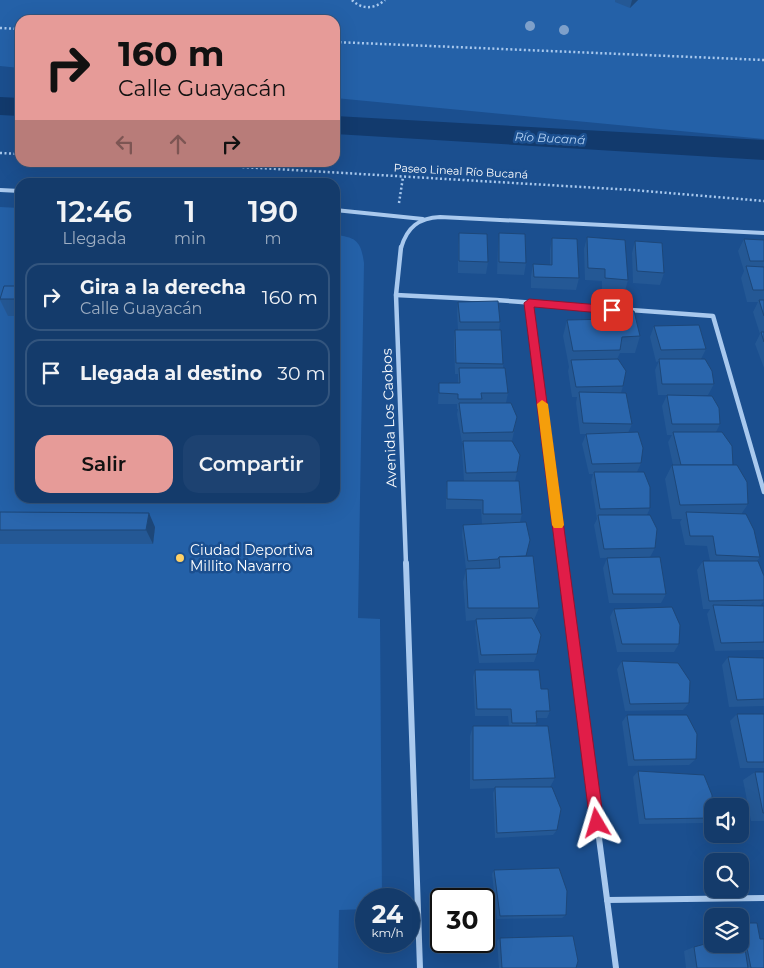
<!DOCTYPE html>
<html lang="es">
<meta charset="utf-8">
<style>
:root{--surface:#143b6b;--page:#1d4271;--text:#f1f3f6;--muted:#9dadc1;--line:#33557e;--accent:#e69b98}
body{margin:0;font-family:Montserrat,sans-serif;background:var(--page);color:var(--text);height:100vh;display:flex;flex-direction:column;font-size:19px;white-space:nowrap}
*{box-sizing:border-box;margin:0}
p{font-size:16px;color:var(--muted)}
.icon{flex:none;width:28px;height:28px;fill:none;stroke:currentColor;stroke-width:2;stroke-linecap:round;stroke-linejoin:round}
.map{position:relative;flex:1;overflow:hidden}
.details{position:absolute;left:15px;top:178px;width:325px;height:325px;display:flex;flex-direction:column;background:var(--surface);border-radius:15px;box-shadow:0 5px 20px #0002,0 0 0 1px var(--line)}
.details>*{flex:none}
.banner{position:absolute;left:15px;top:15px;width:325px;height:152px;border-radius:15px;box-shadow:0 5px 20px #0002,0 0 0 1px var(--line);background:#e69b98;color:#111;overflow:hidden}
.fabs{position:absolute;left:704px;top:798px;display:grid;gap:10px}
.fabs a{display:grid;place-items:center;width:45px;height:45px;border-radius:10px;background:var(--surface);box-shadow:0 5px 20px #0002,0 0 0 1px var(--line);font-size:25px}
.speed{position:absolute;left:355px;top:888px;display:flex;gap:10px;font-size:25px;font-weight:700;text-align:center}
.speed>*{display:grid;place-content:center;width:65px;height:65px;border-radius:50%;background:var(--surface);box-shadow:0 5px 20px #0002,0 0 0 1px var(--line);line-height:1}
.speed small{font-size:12px;font-weight:400}
.speed .limit{border:2px solid #111;border-radius:8px;background:#fff;color:#111}
.pin{position:absolute;display:grid;place-items:center;width:42px;height:42px;color:#fff;margin:-21px;border-radius:10px;box-shadow:0 2px 8px #0006}
.me{position:absolute;width:55px;margin:-28px;rotate:353deg;stroke-linejoin:round;filter:drop-shadow(0 0 4px #0008)}
.turn{display:flex;align-items:center;gap:18px;height:105px;padding:0 20px;font-size:22px}
.turn .icon{width:65px;height:65px;stroke-width:2.5}
.turn b{display:block;font-size:35px;line-height:42px}
.lanes{display:flex;align-items:center;height:48px;padding:0 20px;background:#0003;justify-content:center;gap:25px;direction:ltr}
.lanes .off{opacity:.35}
.eta{display:flex;justify-content:space-evenly;align-items:center;height:85px;text-align:center}
.eta b{font-size:30px;font-weight:600;line-height:35px}
.primary-button{display:flex;gap:10px;margin-top:auto;padding:10px 20px}
.primary-button a{flex:1;height:58px;border-radius:15px;background:var(--accent);color:#111;font-size:20px;font-weight:600;line-height:58px;text-align:center}
.primary-button a+a{background:var(--page);color:var(--text)}
ul{padding:0;list-style:none}
li{display:flex;align-items:center;gap:15px;height:68px;margin:0 10px 8px;padding:0 10px;border:2px solid var(--line);border-radius:15px}
li div{flex:1}
li b{display:block;font-size:19px}
li em{font-style:normal}
.map>svg:first-child{display:block}
</style>
<div class="map">
<svg width="764" height="968" viewBox="0 0 764 968">
<rect width="100%" height="100%" fill="#1b4f8f"/>
<g fill="#2461a8">
<path d="M0 0H764V139L335 98V20H20V68L0 66Z"/>
<path d="M0 207 20 208V498H335V235C357 237 361 242 364 263L358 618 380 619 382 899H366V909L339 910 338 968H0Z"/>
</g>
<g fill="none" stroke-linecap="round" stroke-linejoin="round">
<g fill="#123a6d" fill-rule="evenodd">
<path d="M0 97 20 98V116L0 115Z"/>
<path d="M335 116 764 140V160L335 134Z"/>
</g>
<g stroke="#a9c9ee" stroke-width="2.5" stroke-dasharray="2 2.5" stroke-linecap="butt">
<path d="M352 0C362 10 375 9 385 0"/>
<path d="M0 28 20 29"/>
<path d="M335 42 764 60"/>
<path d="M0 153 20 154"/>
<path d="M157 162 633 190 764 201"/>
<path d="M399 203 403 177"/>
</g>
<g stroke="#a9c9ee" stroke-width="4">
<path d="M0 190 20 191"/>
<path d="M335 210 423 219"/>
<path d="M401 248C407 227 419 218 440 217L764 233"/>
</g>
<g stroke="#a9c9ee" stroke-width="4.5">
<path d="M401 247 396 295 406 564"/>
<path d="M396 295 496 300 713 316 764 492"/>
<path d="M529 303 563 564"/>
</g>
<g stroke="#a9c9ee" stroke-width="6">
<path d="M406 563 420 968"/>
<path d="M563 563 616 968"/>
<path d="M607 900 764 898"/>
</g>
</g>
<g fill="#7ea0ca">
<circle cx="530" cy="26" r="5"/>
<circle cx="564" cy="30" r="5"/>
</g>
<g fill="#245895">
<path d="M615 0H638L630 8 615 2Z"/>
<path d="M459 233 488 262 486 274 458 273V244Z"/>
<path d="M499 233 526 263 524 275 497 274 498 245Z"/>
<path d="M587 237 628 280 625 291 602 290V281L585 280 584 249Z"/>
<path d="M552 238 579 278 576 290 531 288V276L533 264 550 265V250Z"/>
<path d="M744 239 764 240V368L755 344 760 334 753 312 758 302H747L741 278 744 271 738 251Z"/>
<path d="M635 241 664 273 660 285 633 283 632 253Z"/>
<path d="M20 286V316H8L0 300V297Z"/>
<path d="M458 302 500 322 499 330 503 364V368L508 393 506 403 517 417 512 441 517 472 515 481 522 514 520 522 526 556 539 608 534 620H533L537 654 534 662 479 663 475 628 476 620 466 621 463 582 466 569 462 535 463 525 490 524H482L481 509H446V491L447 481H464L462 452 463 443H462L457 414 458 409H457V404H438L439 383H458V374H455L454 341 455 330H458L457 313Z"/>
<path d="M611 311 640 336 635 353H620L617 359 623 386 621 393 632 424 628 433 641 463 637 472 650 508 647 515 655 548 650 557 600 558 594 525 597 519 591 482 593 474H589L582 444 586 434H580L576 403 577 397H572L568 371 569 367 563 336 567 320 609 319Z"/>
<path d="M654 326 706 349 701 359 714 384 708 395H668L720 424 716 432 732 465 748 504 742 513 760 557 757 561 764 576V601L760 606H764V650L715 651 707 614 710 609H703L697 570 703 561H710L707 546 685 545 680 522 682 519H672L665 479 672 465H673L668 442 672 435H667L662 406 667 395H658L655 370 659 361 656 362 650 337Z"/>
<path d="M0 512 155 527 153 544H0Z"/>
<path d="M607 558 666 594 661 603H609L603 568Z"/>
<path d="M614 609 679 644 674 652H617L610 617Z"/>
<path d="M728 657 764 658V706L729 707 722 665Z"/>
<path d="M622 661 689 703 683 710 625 711 617 669Z"/>
<path d="M475 670 541 689 550 711 547 718H536L537 723 535 726 555 778 550 787H523L557 830 553 835 495 838 493 793 495 788 470 789V736L473 726H509L508 716H475L473 677Z"/>
<path d="M737 714H764V768H740L730 721Z"/>
<path d="M627 715 696 759 689 765 628 766 622 722Z"/>
<path d="M638 771 712 818 705 823 639 824 633 777Z"/>
<path d="M755 772H764V821H751L743 780Z"/>
<path d="M494 870 566 915 562 918 497 919 492 874Z"/>
<path d="M742 923 760 939 764 968H686L684 951 694 947 740 944V924Z"/>
<path d="M500 938 576 968H499L497 941Z"/>
</g>
<g fill="#1d4779">
<path d="M632 0H638L630 8Z"/>
<path d="M149 513 155 527 153 544 146 530Z"/>
</g>
<g fill="#2a66ad" stroke="#1d4779">
<path d="M459 233 487 234 488 262 459 261Z"/>
<path d="M499 233 525 234 526 263 499 262Z"/>
<path d="M587 237 625 240 628 280 605 278V269L588 268Z"/>
<path d="M552 238 577 239 579 278 534 277 533 264 552 265Z"/>
<path d="M744 239 764 240V261H750Z"/>
<path d="M635 241 662 243 664 273 637 271Z"/>
<path d="M746 266 764 267V290H753Z"/>
<path d="M4 286H20V299H0Z"/>
<path d="M759 300H764V316Z"/>
<path d="M498 301 500 322H460L458 302Z"/>
<path d="M611 311H634L640 336 622 337 620 350 573 351 567 320 613 319Z"/>
<path d="M699 325 706 349 661 350 654 326Z"/>
<path d="M455 330H501L503 364 456 363Z"/>
<path d="M761 332H764V342Z"/>
<path d="M618 359 626 371 623 386 576 387 571 360Z"/>
<path d="M659 359H705L712 371 714 384H662Z"/>
<path d="M459 368H505L508 393H481L482 399H458V394L439 393V383H460Z"/>
<path d="M579 392 626 393 632 424 583 423Z"/>
<path d="M667 395 712 396 719 408 720 424H672Z"/>
<path d="M459 403H511L517 417 513 432 463 433Z"/>
<path d="M638 432 643 448 641 463 592 464 586 434Z"/>
<path d="M673 432H722L732 446 733 465H681Z"/>
<path d="M463 441H512L520 455 517 472 466 473Z"/>
<path d="M672 465H737L747 482 748 504 680 505Z"/>
<path d="M594 472H644L650 487V508L600 509Z"/>
<path d="M447 481H519L522 514H483V500L447 499Z"/>
<path d="M0 512 149 513 146 530H0Z"/>
<path d="M686 512 746 514 754 530 760 557 716 555 713 536H690Z"/>
<path d="M598 515H650L657 529 655 548 604 549Z"/>
<path d="M526 522 530 540 526 556 499 557 498 559 468 561 463 525Z"/>
<path d="M533 556 539 608H468L466 569 500 568 499 557Z"/>
<path d="M660 557 666 594H613L607 558Z"/>
<path d="M703 561H758L764 576V600L709 601Z"/>
<path d="M713 605 764 606V642L721 643Z"/>
<path d="M672 607 680 625 679 644H622L614 609Z"/>
<path d="M532 618 541 635 537 654 481 655 476 619Z"/>
<path d="M728 657 764 658V699L737 700Z"/>
<path d="M622 661 678 663 690 681 689 703 630 704Z"/>
<path d="M475 670H539L541 689H548L550 711H536L537 723H512L511 709H477Z"/>
<path d="M737 714H764V762H747Z"/>
<path d="M627 715H687L697 734 696 759 634 760Z"/>
<path d="M473 726H548L555 778 473 780Z"/>
<path d="M638 771 704 775 712 795V818L645 819Z"/>
<path d="M755 772H764V813H763Z"/>
<path d="M495 787H552L561 809 557 830 497 833Z"/>
<path d="M559 868 567 891 566 915 500 916 494 870Z"/>
<path d="M742 923H757L760 939H764V968H751Z"/>
<path d="M573 936 578 961 576 968H502L500 938Z"/>
<path d="M712 942V944H740V942H744L748 968H697L694 947Z"/>
</g>
<path fill="#e11d48" stroke="#92132f" d="M529 299 612 306 617 310 612 314 534 307 604 823 602 828 597 830 592 828 590 823 524 303Z"/>
<path fill="#f59e0b" d="M542 400 548 404 564 525 562 528H554L552 525 537 404Z"/>
<circle fill="#ffd166" stroke="#1b4f8f" stroke-width="2" cx="180" cy="558" r="5"/>
<g text-anchor="middle" dominant-baseline="central" stroke-width="5" stroke-linejoin="round" paint-order="stroke">
<g font-size="11" fill="#fff" stroke="#1b4f8f">
<text transform="translate(461 171) rotate(3)">Paseo Lineal Río Bucaná</text>
</g>
<g font-size="12" font-style="italic" fill="#b5d3f5" stroke="#1b4f8f">
<text transform="translate(550 138) rotate(3)">Río Bucaná</text>
</g>
<g font-size="14" fill="#fff" stroke="#1b4f8f">
<text transform="translate(389 418) rotate(-92)">Avenida Los Caobos</text>
</g>
<g font-size="14" fill="#fff" stroke="#1b4f8f" text-anchor="start">
<text x="190" y="550">Ciudad Deportiva<tspan x="190" dy="16">Millito Navarro</tspan></text>
</g>
</g>
</svg>
<div class="fabs">
<a><svg class="icon" aria-label="sound" viewBox="0 0 24 24"><path d="M4 9h4l5-4v14l-5-4H4zM17 9q2 3 0 6"/></svg></a>
<a><svg class="icon" aria-label="search" viewBox="0 0 24 24"><circle cx="10" cy="10" r="6"/><path d="M15 15l6 6"/></svg></a>
<a><svg class="icon" aria-label="layers" viewBox="0 0 24 24"><path d="M12 4l9 5-9 5-9-5zM3 14l9 5 9-5"/></svg></a>
</div>
<div class="speed"><div>24<small>km/h</small></div><div class="limit">30</div></div>
<div class="pin" style="left:612px;top:310px;background:#d93025"><svg class="icon" aria-label="arrive" viewBox="0 0 24 24"><path d="M6 21V4h12l-3 4 3 4H6"/></svg></div>
<svg class="me" style="left:597px;top:823px" viewBox="-20 -20 40 40"><path d="M0-17L14 15 0 8-14 15z" fill="#e11d48" stroke="#fff" stroke-width="4"/></svg>
<div class="banner">
<div class="turn"><svg class="icon" aria-label="right" viewBox="0 0 24 24"><path d="M7 20v-9h11M14 6l5 5-5 5"/></svg><div><b>160 m</b>Calle Guayacán</div></div>
<div class="lanes"><svg class="icon off" aria-label="left" viewBox="0 0 24 24"><path d="M17 20v-9H6M10 6l-5 5 5 5"/></svg><svg class="icon off" aria-label="ahead" viewBox="0 0 24 24"><path d="M12 20V5M6 11l6-6 6 6"/></svg><svg class="icon" aria-label="right" viewBox="0 0 24 24"><path d="M7 20v-9h11M14 6l5 5-5 5"/></svg></div>
</div>
<section class="details">
<div class="eta">
<div><b>12:46</b><p>Llegada</p></div>
<div><b>1</b><p>min</p></div>
<div><b>190</b><p>m</p></div>
</div>
<ul>
<li><svg class="icon" aria-label="right" viewBox="0 0 24 24"><path d="M7 20v-9h11M14 6l5 5-5 5"/></svg><div><b>Gira a la derecha</b><p>Calle Guayacán</p></div><em>160 m</em></li>
<li><svg class="icon" aria-label="arrive" viewBox="0 0 24 24"><path d="M6 21V4h12l-3 4 3 4H6"/></svg><div><b>Llegada al destino</b></div><em>30 m</em></li>
</ul>
<div class="primary-button"><a>Salir</a><a>Compartir</a></div>
</section>
</div>
